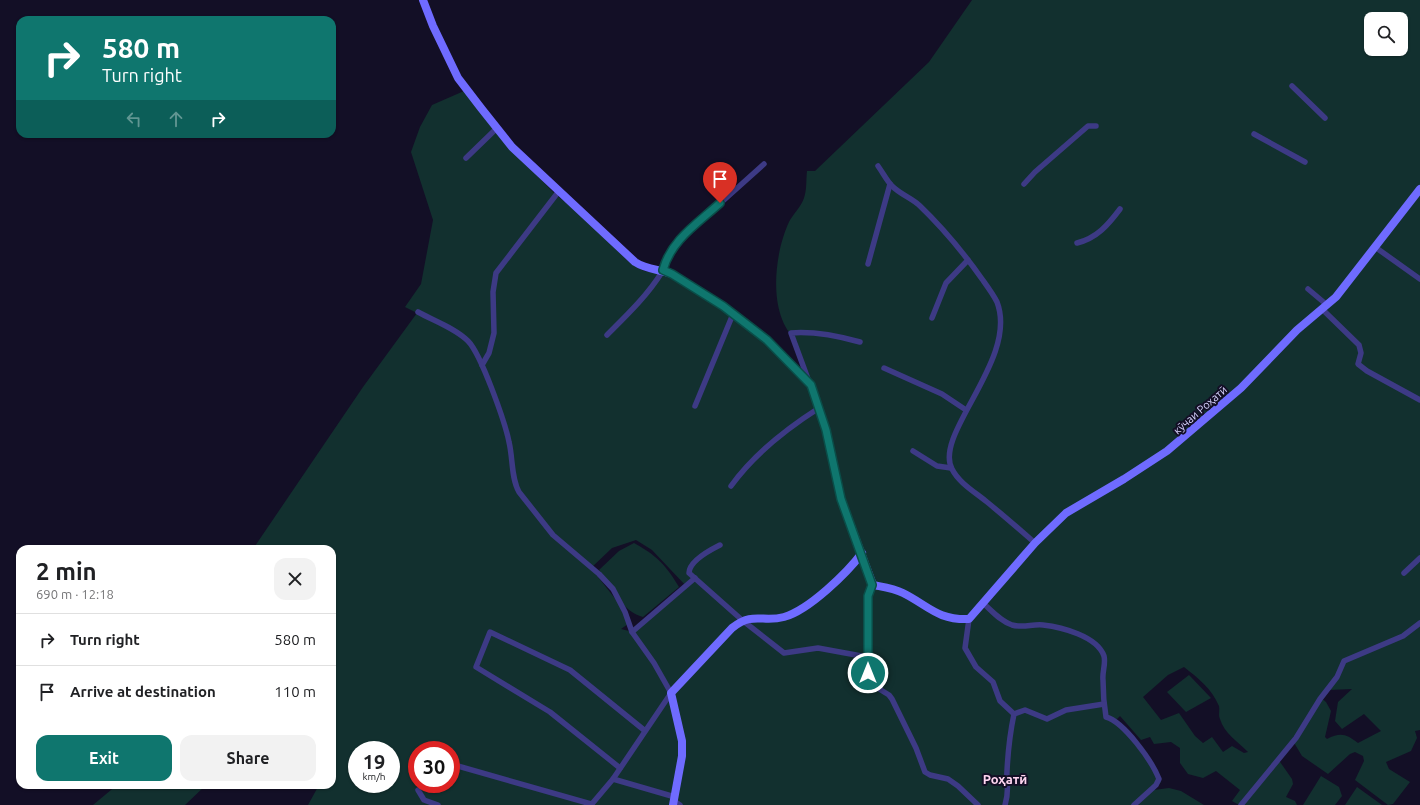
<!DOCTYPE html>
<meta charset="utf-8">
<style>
:root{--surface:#fff;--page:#f2f2f2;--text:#202124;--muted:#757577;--line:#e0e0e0;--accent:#0f766e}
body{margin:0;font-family:Ubuntu,sans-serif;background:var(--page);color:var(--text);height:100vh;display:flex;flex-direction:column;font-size:15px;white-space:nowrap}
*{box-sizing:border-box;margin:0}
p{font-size:13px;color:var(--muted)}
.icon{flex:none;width:22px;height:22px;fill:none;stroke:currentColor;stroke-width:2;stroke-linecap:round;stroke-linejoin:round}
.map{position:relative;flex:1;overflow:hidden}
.drawer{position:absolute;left:16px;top:545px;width:320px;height:244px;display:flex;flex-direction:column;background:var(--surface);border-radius:12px;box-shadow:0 1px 3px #0004}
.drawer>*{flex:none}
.top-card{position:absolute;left:16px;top:16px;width:320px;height:122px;border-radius:12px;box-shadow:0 1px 3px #0004;background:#0f766e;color:#fff;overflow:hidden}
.fabs{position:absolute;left:1364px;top:12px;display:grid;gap:8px}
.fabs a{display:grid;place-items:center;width:44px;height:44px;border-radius:8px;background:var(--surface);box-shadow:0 1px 3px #0004;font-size:20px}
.speed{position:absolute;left:348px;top:741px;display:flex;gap:8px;font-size:20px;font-weight:700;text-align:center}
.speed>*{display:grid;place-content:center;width:52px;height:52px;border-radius:50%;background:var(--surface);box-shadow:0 1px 3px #0004;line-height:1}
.speed small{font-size:10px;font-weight:400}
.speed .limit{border:6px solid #d22;background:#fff;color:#111}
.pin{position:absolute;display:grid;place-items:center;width:34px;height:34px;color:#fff;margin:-41px -17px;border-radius:50% 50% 50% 0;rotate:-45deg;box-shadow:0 0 4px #0007}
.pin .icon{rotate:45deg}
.me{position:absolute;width:44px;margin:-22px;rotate:0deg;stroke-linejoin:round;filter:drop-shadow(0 0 3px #0008)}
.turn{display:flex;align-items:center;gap:14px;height:84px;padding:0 20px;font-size:18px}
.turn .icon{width:52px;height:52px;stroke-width:2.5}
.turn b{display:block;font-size:28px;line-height:34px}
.lanes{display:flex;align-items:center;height:38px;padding:0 20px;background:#0003;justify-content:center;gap:20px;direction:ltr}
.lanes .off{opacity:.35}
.round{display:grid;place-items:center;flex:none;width:42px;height:42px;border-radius:12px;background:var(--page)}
.overview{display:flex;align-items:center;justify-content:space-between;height:68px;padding:0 20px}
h1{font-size:24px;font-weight:600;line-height:30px}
.cta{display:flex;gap:8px;margin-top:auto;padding:8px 20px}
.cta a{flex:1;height:46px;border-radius:12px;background:var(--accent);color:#fff;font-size:16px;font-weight:600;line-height:46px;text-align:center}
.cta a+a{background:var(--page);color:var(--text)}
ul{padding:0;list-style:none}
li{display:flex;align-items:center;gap:12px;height:52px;padding:0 20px;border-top:1px solid var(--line)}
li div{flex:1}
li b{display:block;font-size:15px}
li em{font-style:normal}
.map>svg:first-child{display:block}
</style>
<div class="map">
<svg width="1420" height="805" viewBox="0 0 1420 805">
<rect width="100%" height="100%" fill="#130f26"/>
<g fill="#12302f" fill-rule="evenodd">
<path d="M972 0H1420V730L1415 731 1417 738 1411 751 1386 762 1389 769 1410 782 1393 804 1388 805 1355 780 1364 761 1363 756 1355 752 1350 754 1328 774 1302 756 1293 741 1278 759 1292 779 1293 784 1286 797 1295 801 1297 805H1239L1232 801 1240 790 1216 771 1203 778 1188 774 1180 763V748L1171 742 1154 744 1150 737 1141 740 1120 716 1115 721C1133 734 1152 762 1161 782L1154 790 1169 788 1181 791 1204 805H1139V801L1134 805H308L319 785H332V549H253L363 387 417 313 405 307 421 284 433 220 411 152 420 127 432 105 464 91 511 149 556 195 577 211 627 260 644 271 675 276 720 304 810 383 799 354 797 341C767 316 774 254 789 222 793 214 801 207 804 198 807 190 806 179 807 171H815L929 62ZM1371 19H1401V49H1371ZM636 540 652 550 687 587 633 632 621 629 628 624 624 610 591 568 612 548ZM1184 667C1198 678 1212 689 1219 706 1220 710 1218 715 1220 719 1224 733 1238 742 1248 752L1244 753 1232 746 1223 752 1212 737 1203 743 1195 736 1179 713 1161 720 1143 697 1168 675ZM1352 689 1338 702 1335 721 1342 729 1364 714 1381 731 1358 743C1346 734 1341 732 1327 739L1325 737 1331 711 1326 702 1320 697 1328 690ZM357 750H391V784H357ZM417 750H451V784H417Z"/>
<path d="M634 543C656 555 666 565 679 587L643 617C623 612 610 587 599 570L619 551Z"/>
<path d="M1189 675 1211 698 1186 712 1167 692Z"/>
<path d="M1321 776 1339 787 1342 796 1335 805H1303Z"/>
<path d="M117 785H206L185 805H93Z"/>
<path d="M1357 787 1382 805H1345Z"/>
</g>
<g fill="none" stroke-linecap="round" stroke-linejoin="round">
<g stroke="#3d3a85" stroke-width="5.5">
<path d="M1292 86 1325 118"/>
<path d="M1254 134 1305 162"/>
<path d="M466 158 497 128"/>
<path d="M878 166C883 173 887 181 892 186 900 194 911 198 919 205 943 228 963 252 982 279 987 286 993 294 997 302 1019 359 933 434 952 469 959 483 975 492 987 502 1003 515 1019 529 1035 543"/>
<path d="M1024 184 1035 172 1088 126H1096"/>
<path d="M1077 243C1097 238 1108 225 1120 209"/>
<path d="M1375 247 1420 279"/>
<path d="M868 264 890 184"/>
<path d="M1308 289 1327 305"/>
<path d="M1322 309 1359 345 1361 353 1358 364 1367 371 1420 400"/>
<path d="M418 312C434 321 455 328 468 341 481 354 505 422 509 442 513 458 511 478 519 492L553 535 599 574 613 589 625 612 632 632 654 663 671 693 613 779 591 805"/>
<path d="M932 318 946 283 968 260"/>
<path d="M607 335C627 315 647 296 662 272 668 262 668 252 677 242L764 164"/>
<path d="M482 365 489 353 494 333 493 292 496 273 559 191"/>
<path d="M884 368 942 394 966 410"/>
<path d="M808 379 791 333C815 331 838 336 860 342"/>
<path d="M695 406 733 314"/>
<path d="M913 451 937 466 951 468"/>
<path d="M731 486C754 454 786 429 819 408"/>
<path d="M720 545C710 550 689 561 689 573L742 620 784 653 818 648 867 657"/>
<path d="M1404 573 1420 558"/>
<path d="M873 585 868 596V673L876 687 889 695 892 699 916 748 925 772 930 775 948 779 958 786 978 805"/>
<path d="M983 603C992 611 1000 621 1012 625 1023 628 1032 624 1043 625 1061 627 1097 636 1104 656 1106 664 1102 672 1103 680 1103 692 1104 705 1106 717 1124 722 1152 761 1159 779L1156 785 1134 805"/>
<path d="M969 619 965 648 976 667 993 682 1000 701 1014 714C1010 733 1008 751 1007 771 1006 785 1010 789 1005 805"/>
<path d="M632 632 695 578"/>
<path d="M1014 714 1025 710 1047 719 1066 710 1104 704"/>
<path d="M451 764 591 804"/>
<path d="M620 768 550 712 476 667 490 632 570 670 644 730"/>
<path d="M613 779 675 797"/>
<path d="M418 790 424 800 438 805"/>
<path d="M674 801 680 805"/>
<path d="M1241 805 1296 738 1320 699 1337 677 1344 661 1403 636 1420 623"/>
</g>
<g stroke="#6f6bff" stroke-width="8">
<path d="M423 0 433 26 458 78 481 108 512 147 635 262C647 270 659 269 672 274L723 306 767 340 811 385 826 430 841 499 873 585C883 587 893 588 903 593 929 606 937 620 969 619L1035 543 1066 513 1124 479 1167 451 1241 388 1297 330 1336 297 1420 189"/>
<path d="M673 805 682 756V741L671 693 732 628C754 611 762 623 784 617 809 610 847 573 862 553"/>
</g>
</g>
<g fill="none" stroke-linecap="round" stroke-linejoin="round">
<defs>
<path id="route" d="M720 203C697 224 671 240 663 270L672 274 723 306 767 340 811 385 826 430 841 499 872 585 868 596V673"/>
</defs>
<use href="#route" stroke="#0a4d48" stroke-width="10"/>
<use href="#route" stroke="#0f766e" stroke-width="7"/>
</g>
<g text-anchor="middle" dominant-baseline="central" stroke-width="4" stroke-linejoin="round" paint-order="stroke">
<g font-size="11" fill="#d9d4ff" stroke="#130f26">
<text transform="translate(1200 410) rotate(-41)">кӯчаи Роҳатӣ</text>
</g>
<g font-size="13" font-weight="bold" fill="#ffd6f0" stroke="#130f26">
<text x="1005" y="779">Роҳатӣ</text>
</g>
</g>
</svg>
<div class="fabs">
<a><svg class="icon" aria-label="search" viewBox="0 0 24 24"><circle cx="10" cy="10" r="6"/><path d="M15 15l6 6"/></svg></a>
</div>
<div class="speed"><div>19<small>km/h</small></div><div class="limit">30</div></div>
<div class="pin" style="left:720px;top:203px;background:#d93025"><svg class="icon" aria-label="arrive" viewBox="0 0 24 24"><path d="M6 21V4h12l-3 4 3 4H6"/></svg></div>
<svg class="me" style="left:868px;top:673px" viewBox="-20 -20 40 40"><circle r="17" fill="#0f766e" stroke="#fff" stroke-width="3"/><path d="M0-11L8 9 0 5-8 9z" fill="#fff"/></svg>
<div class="top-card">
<div class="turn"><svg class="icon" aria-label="right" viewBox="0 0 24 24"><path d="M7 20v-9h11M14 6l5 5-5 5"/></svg><div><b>580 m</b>Turn right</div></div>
<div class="lanes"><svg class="icon off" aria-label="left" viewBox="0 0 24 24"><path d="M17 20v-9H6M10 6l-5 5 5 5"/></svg><svg class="icon off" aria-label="ahead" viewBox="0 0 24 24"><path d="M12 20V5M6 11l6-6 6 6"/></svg><svg class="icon" aria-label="right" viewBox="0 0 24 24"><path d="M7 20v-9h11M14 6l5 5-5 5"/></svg></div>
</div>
<section class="drawer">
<div class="overview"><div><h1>2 min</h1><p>690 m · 12:18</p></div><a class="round"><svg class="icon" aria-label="close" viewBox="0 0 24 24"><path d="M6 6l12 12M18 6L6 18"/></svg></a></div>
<ul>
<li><svg class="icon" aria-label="right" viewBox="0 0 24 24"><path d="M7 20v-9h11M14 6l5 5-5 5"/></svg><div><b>Turn right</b></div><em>580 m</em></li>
<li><svg class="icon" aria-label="arrive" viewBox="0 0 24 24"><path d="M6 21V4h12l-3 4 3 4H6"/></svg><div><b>Arrive at destination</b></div><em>110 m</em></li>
</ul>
<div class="cta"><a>Exit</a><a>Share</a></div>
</section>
</div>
